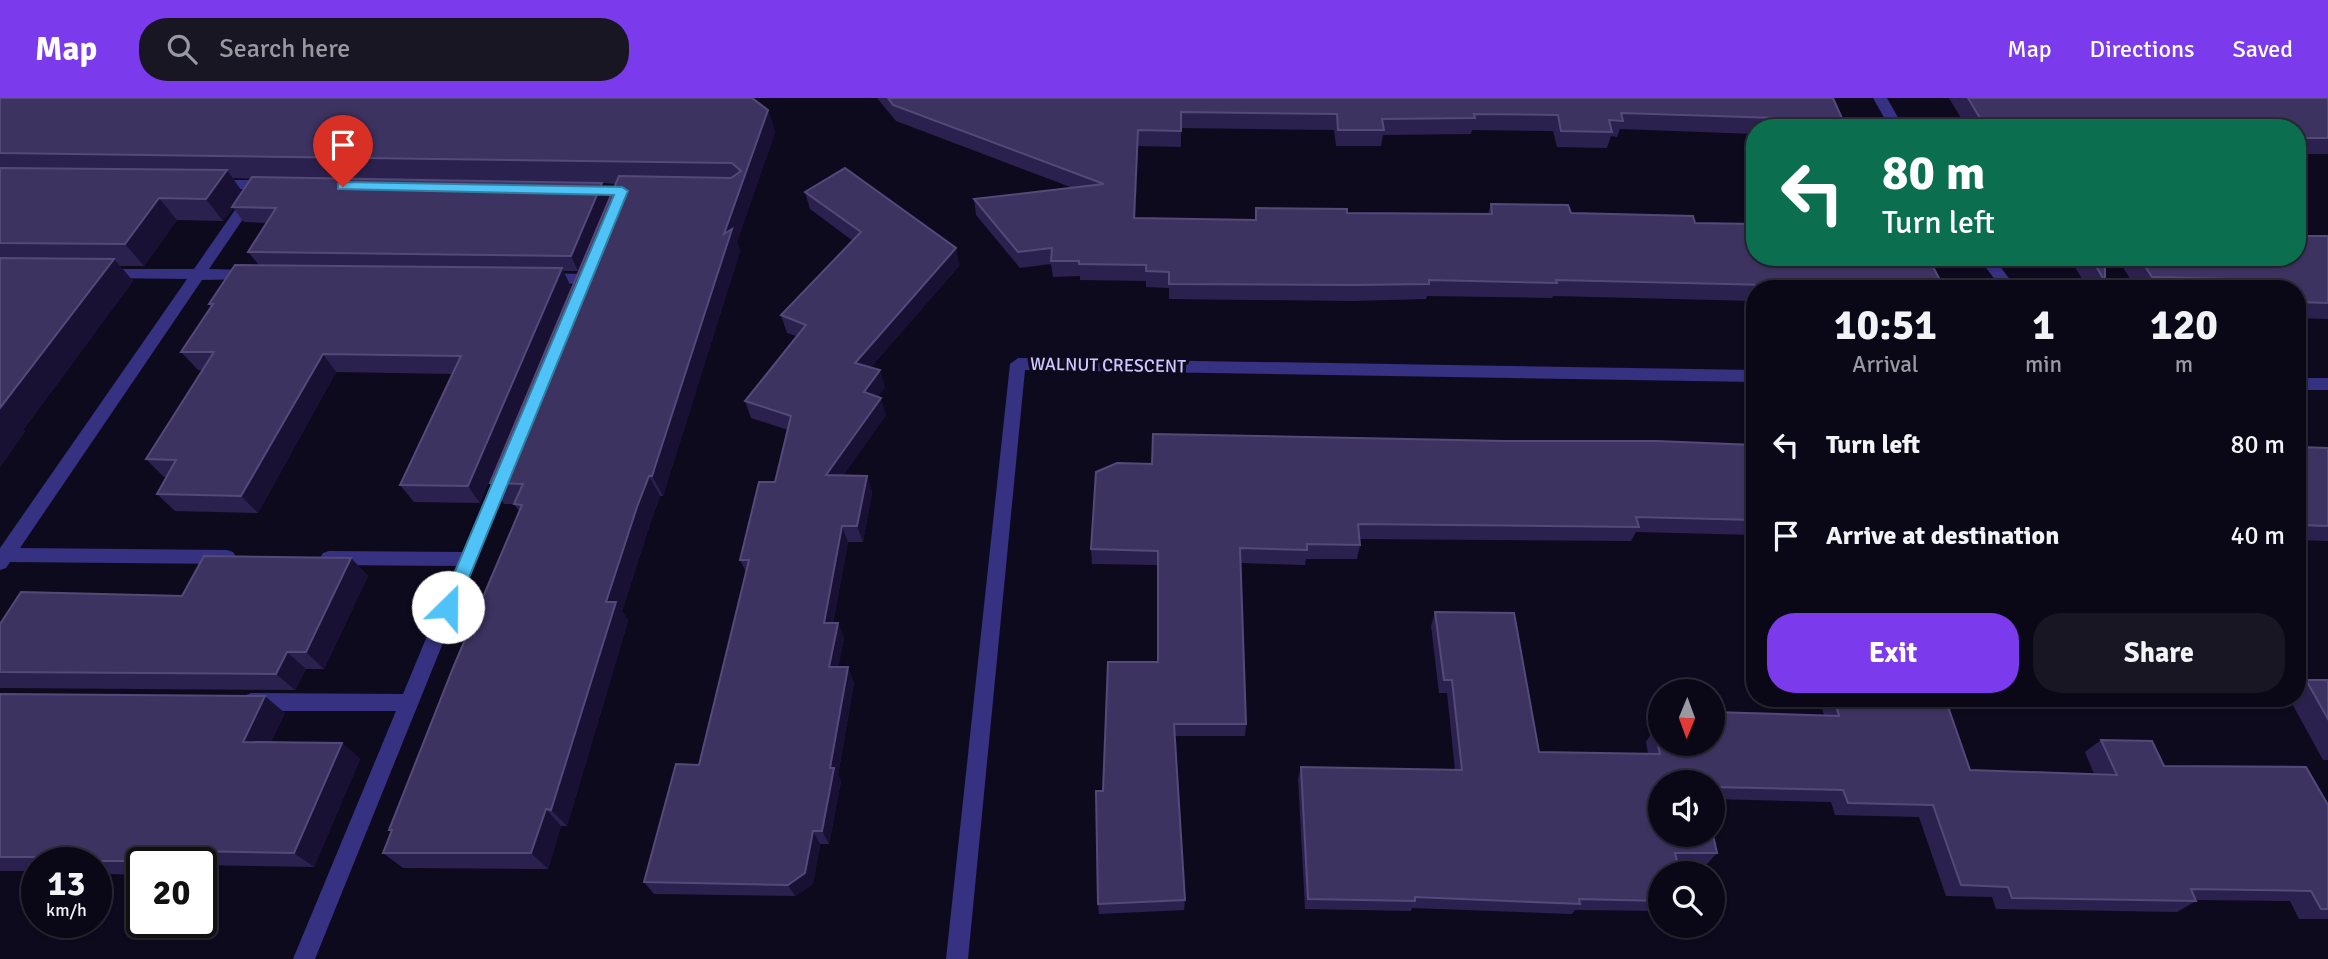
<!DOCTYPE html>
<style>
:root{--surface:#0a0816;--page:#181623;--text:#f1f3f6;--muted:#999aa1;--line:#2a2935;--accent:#7c3aed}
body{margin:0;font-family:Signika,sans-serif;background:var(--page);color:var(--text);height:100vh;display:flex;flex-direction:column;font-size:26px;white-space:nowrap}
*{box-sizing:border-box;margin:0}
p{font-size:23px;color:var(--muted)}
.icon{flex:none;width:38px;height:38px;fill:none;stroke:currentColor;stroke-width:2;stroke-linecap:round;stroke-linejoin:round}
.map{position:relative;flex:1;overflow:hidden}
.drawer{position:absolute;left:1746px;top:182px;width:560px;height:427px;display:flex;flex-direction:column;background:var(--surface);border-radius:28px;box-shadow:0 2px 5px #0004,0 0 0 2px var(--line)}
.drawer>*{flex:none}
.top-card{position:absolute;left:1746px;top:21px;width:560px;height:147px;border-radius:28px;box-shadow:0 2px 5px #0004,0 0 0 2px var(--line);background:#0b6e4f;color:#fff;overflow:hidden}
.needle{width:46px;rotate:181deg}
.buttons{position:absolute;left:1648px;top:581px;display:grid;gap:14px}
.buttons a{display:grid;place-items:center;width:77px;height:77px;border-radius:50%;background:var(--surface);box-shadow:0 2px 5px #0004,0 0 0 2px var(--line);font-size:35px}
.speed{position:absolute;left:21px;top:749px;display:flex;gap:14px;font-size:35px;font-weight:700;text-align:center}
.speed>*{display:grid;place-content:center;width:91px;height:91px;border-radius:50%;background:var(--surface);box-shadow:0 2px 5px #0004,0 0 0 2px var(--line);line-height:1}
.speed small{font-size:18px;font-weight:400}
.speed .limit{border:4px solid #111;border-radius:10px;background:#fff;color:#111}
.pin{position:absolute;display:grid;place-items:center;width:60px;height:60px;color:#fff;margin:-72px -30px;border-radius:50% 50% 50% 0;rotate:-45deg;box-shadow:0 0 7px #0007}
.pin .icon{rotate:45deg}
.me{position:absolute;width:77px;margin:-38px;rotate:23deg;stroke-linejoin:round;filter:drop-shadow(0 0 5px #0008)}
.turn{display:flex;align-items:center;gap:24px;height:147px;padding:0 21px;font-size:32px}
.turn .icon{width:91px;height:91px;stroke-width:2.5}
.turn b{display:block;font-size:49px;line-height:60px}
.eta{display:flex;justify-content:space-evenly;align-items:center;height:119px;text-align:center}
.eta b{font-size:42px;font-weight:700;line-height:49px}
.button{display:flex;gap:14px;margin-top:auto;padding:14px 21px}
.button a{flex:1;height:80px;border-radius:28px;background:var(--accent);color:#fff;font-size:28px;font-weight:700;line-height:80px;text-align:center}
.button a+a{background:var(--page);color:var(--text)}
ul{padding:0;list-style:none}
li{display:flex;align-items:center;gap:21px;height:91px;padding:0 21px}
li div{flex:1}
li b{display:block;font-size:26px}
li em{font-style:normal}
header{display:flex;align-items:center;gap:42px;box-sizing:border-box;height:98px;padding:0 35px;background:var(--accent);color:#fff}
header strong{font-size:33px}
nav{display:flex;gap:38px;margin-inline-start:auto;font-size:24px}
.search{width:490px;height:63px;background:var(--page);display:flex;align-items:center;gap:18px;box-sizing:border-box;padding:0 24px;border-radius:28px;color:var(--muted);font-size:26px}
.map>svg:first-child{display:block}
</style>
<header>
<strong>Map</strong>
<div class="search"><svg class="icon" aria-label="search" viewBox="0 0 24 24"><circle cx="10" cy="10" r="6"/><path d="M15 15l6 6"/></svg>Search here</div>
<nav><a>Map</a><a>Directions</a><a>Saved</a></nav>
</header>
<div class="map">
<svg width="2328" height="861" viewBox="0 0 2328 861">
<rect width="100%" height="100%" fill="#0e0a1e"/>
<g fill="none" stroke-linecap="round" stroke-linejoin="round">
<g fill="#363181" fill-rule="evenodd">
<path d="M214 82H270L277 87 270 92 209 90 207 87Z"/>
<path d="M581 87 637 88 644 93 637 98 576 95 574 92Z"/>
<path d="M251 94 258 99 209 171 250 172 257 177 255 181 202 182 20 450 227 452 233 454 236 459 233 464 227 466 10 464 6 470 0 472V450L187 181 103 180 98 179 96 175 98 171H194L246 96Z"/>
<path d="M544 175 585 176 592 181 584 199 579 200 571 195 575 186 539 184 537 180Z"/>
<path d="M505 365 511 367 513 372 315 861H293L396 613H251L244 610 241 604 244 598 251 595 403 596 456 468 329 467 323 465 320 460 323 455 329 453 463 454 497 372 499 367Z"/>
</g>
<g fill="#363181" fill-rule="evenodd">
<path d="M1873 0H1887L1904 30H1890Z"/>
<path d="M1978 159H1993L2017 191H2002Z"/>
<path d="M1018 260 1755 272V284L1025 272 968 861H946L1010 266Z"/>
<rect x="2298" y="280" width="30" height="12"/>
</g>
</g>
<g fill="#2b214e" fill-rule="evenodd">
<path d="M0 0 768 12 775 34 737 144 740 153 663 398H660L649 429 622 513 628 523 567 728H561L548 771 403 770 383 755 392 734 389 732 519 413 514 406H504L490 385 616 86 602 85 609 101 578 173H563L571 189 480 405 414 404 400 387 453 276 336 274 258 415 175 413 157 396 167 379H164L146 361 203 272H198L181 254 211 209 209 206 259 167 248 154 267 125 244 124 233 110 223 123 177 122 144 168H120L133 183 23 332 25 333 0 369ZM233 80 251 81 242 94Z"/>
<path d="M877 0H1833L1844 25 1842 30H1755V36L1620 31 1617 39 1611 38 1607 50 1557 49 1553 33 1472 32 1471 36 1383 37 1381 48H1336L1334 32 1181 30V49L1138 48 1135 120 1255 122 1256 110 1347 115 1488 116 1491 106 1571 115 1695 125 1940 182 1934 191H1755V203L1553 198 1552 200 1427 198 1426 201 1352 203 1169 201V190L1146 189V183L1080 182V178L1053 179 1051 166 1020 170 976 117 974 101 1073 90 896 23Z"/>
<path d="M1949 0H2328V56H2298V30H1967Z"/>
<path d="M805 94 956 150 959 168 871 269 885 289 877 299 886 317 843 377 867 378 872 394 863 444H848L833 525H838L844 540 838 569 854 584 838 677 841 683 829 746H820L813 786 795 798 654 796 644 784 699 667 746 474 740 462 775 384 788 332 751 320 745 303 796 238 787 235 781 217 853 143 810 111Z"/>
<path d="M2328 138V221L2298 220V191H2136L2117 159H2298Z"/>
<path d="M2069 159H2105V184L2100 191H2088Z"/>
<path d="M2298 349 2328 350V443L2298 442Z"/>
<path d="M1755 351V437L1636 434 1631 443 1360 441V447L1357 461H1306L1305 467 1241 465 1246 626 1245 638H1175L1185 802 1184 812 1099 816 1098 806 1103 693 1158 564V467L1092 466 1091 451 1152 366Z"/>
<path d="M351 460 368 478 324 571H306L295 592 0 590V526L182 498Z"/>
<path d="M1435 514 1539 654 1648 656 1646 644 1654 631 1713 646V617L1715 614 1824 617 1819 600H1945L1970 672 2094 676 2085 654 2101 642 2164 668 2328 707V821H2299L2290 803 2196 802V803L2177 814 1996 811 1992 799 1946 798 1919 719 1835 717 1831 704 1713 701V684H1661L1717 755 1707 766H1678L1661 775V813L1575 812 1572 816 1412 810 1411 813 1305 811 1298 681 1301 669 1455 672 1447 595H1439L1431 528Z"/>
<path d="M2306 582H2328V662H2323L2289 600H2298V587Z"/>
<path d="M0 596 285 615 271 644 342 645 360 661 314 769 201 767V765H142V777L111 776 106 773H96V765H37V773H0Z"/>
</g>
<g fill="#181133">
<path d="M768 12 775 34 737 144 740 153 663 398 652 378 724 136Z"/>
<path d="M1138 32V48L1135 136 1134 120Z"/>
<path d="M227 72 243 95 223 123 206 101Z"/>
<path d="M602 85 609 101 578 173 571 158Z"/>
<path d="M159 100 177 122 144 168 125 146Z"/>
<path d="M956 150 959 168 860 282 855 265Z"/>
<path d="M114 161 133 183 23 332 25 333 0 369V310Z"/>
<path d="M562 170 571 189 480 405 468 388Z"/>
<path d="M323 256 336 274 258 415 241 398Z"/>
<path d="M880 272 885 289 869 311 864 294Z"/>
<path d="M881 300 886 317 832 394 826 377Z"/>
<path d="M649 378 660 398 649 429 622 513 628 523 567 728 551 712 606 504 637 409Z"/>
<path d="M867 378 872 394 863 444 857 428Z"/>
<path d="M842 428 848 444 830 540 824 525Z"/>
<path d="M351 460 368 478 324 571 306 554Z"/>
<path d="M838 525 844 540 836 583 829 569Z"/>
<path d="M287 554 306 571 295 592 276 576Z"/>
<path d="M848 569 854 584 838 677 841 683 829 746 822 733 830 670Z"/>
<path d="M265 598 285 615 264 659 243 644Z"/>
<path d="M342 645 360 661 314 769 294 755Z"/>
<path d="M546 711 561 728 548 771 531 755Z"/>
<path d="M813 733 820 746 813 786 795 798 788 787Z"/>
<path d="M141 752 163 765H142V767L136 763Z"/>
</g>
<g fill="#3d3361" stroke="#544a7a" stroke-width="2">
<path d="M0 0H752L768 12 724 136 732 131 652 378H649L637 409 606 504H616L551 712 546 711 531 755H383L392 732H389L453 570 522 407 514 406 523 386 490 385 619 78 731 80 741 73 732 65 0 55Z"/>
<path d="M888 0H1833L1844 25 1830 24 1833 30H1781L1777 20 1621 15 1623 23 1609 22 1612 34 1561 33 1558 17 1474 16 1475 20 1382 21 1384 32H1338L1337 16 1181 14V33L1138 32 1134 120 1256 122V110L1347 111V115L1492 116 1491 106 1568 107 1571 115 1693 118 1695 125 1755 126V159H1928L1940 182 1901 183 1905 191H1852V189L1556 182 1557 185 1429 182V186L1354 187 1169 186V174L1146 173V167L1079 166V163H1051L1052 150 1018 154 974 101 1104 86 893 7Z"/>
<path d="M1968 0H2328V40H2298V30H1986Z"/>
<path d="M0 70 227 72 206 101 159 100 125 146 0 145Z"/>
<path d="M845 70 956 150 855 265 880 272 864 294 881 300 826 377 867 378 857 428H842L824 525H838L829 569H848L830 670H834L822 733H813L805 775 788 787 644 784 676 666 699 667 749 462H740L759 384H775L791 318 745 303 806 227 781 217 861 134 805 94Z"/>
<path d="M252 79 602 85 571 158 248 154 276 110 232 109Z"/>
<path d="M2298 138H2328V205L2298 204V191H2233L2227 181 2152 179 2139 159H2298Z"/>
<path d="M2091 159H2105V184Z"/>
<path d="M0 160 114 161 0 310Z"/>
<path d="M235 167 562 170 468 388 400 387 461 258 323 256 241 398 157 396 176 362 146 361 214 254H181L213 206H209Z"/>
<path d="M1153 336 1505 343H1657L1754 347 1755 351V422L1636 419 1639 429 1358 426 1360 447 1307 446V452L1240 450 1246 626H1174L1185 802 1098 806 1096 693H1103L1108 564H1158V453L1091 451 1096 374 1117 365 1152 366Z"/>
<path d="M2298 349 2328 350V428L2298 427Z"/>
<path d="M204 458 351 460 306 554H287L276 576 0 574V526L21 494 182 498Z"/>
<path d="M1435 514 1514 515 1539 654 1660 656 1654 631H1661V646H1713V632H1720L1715 614 1839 618 1834 600H1945L1970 672 2117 677 2101 642 2152 643 2164 668 2306 669 2328 707V811H2321L2311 793 2191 791 2196 803 2012 800 2008 789 1961 787 1933 707 1848 705 1843 692 1713 689V684H1661V737H1713L1717 755H1675L1680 775H1661V803L1579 801 1580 806 1415 799V803L1308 801 1301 669 1462 672 1452 582H1444Z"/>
<path d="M2306 582H2328V621Z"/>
<path d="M0 596 265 598 243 644 342 645 294 755 141 752 136 763H86L87 759H0Z"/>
</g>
<path fill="#4fc3f7" stroke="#337fa1" stroke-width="2" d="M343 84 622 89 628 93 457 509 454 514H442L440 509 614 97 338 91V86Z"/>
<g text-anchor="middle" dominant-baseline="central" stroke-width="7" stroke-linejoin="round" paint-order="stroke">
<g font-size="18" fill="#cfc7ff" stroke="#0e0a1e">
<text transform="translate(1108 267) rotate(1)">WALNUT CRESCENT</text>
</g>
</g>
</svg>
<div class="buttons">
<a><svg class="needle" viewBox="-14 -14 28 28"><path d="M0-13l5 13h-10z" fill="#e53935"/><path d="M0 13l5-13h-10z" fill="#999aa1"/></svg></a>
<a><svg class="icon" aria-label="sound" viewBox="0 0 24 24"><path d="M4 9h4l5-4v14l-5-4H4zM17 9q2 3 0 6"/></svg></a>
<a><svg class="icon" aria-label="search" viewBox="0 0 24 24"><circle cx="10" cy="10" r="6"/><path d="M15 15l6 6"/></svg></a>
</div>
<div class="speed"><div>13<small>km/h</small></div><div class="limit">20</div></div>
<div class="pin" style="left:343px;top:89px;background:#d93025"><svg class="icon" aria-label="arrive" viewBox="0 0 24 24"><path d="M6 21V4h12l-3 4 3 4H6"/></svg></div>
<svg class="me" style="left:448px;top:509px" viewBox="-20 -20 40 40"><circle r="19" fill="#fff"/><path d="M0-13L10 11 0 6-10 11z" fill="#4fc3f7"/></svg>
<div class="top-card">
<div class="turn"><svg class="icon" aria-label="left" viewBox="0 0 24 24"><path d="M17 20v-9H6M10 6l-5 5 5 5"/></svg><div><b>80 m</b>Turn left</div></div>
</div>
<section class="drawer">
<div class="eta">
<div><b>10:51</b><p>Arrival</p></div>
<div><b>1</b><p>min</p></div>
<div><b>120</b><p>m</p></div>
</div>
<ul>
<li><svg class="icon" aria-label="left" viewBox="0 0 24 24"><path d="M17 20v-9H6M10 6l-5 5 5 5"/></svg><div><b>Turn left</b></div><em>80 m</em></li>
<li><svg class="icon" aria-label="arrive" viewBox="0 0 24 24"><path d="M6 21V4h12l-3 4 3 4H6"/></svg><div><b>Arrive at destination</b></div><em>40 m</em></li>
</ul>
<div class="button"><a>Exit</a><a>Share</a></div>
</section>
</div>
